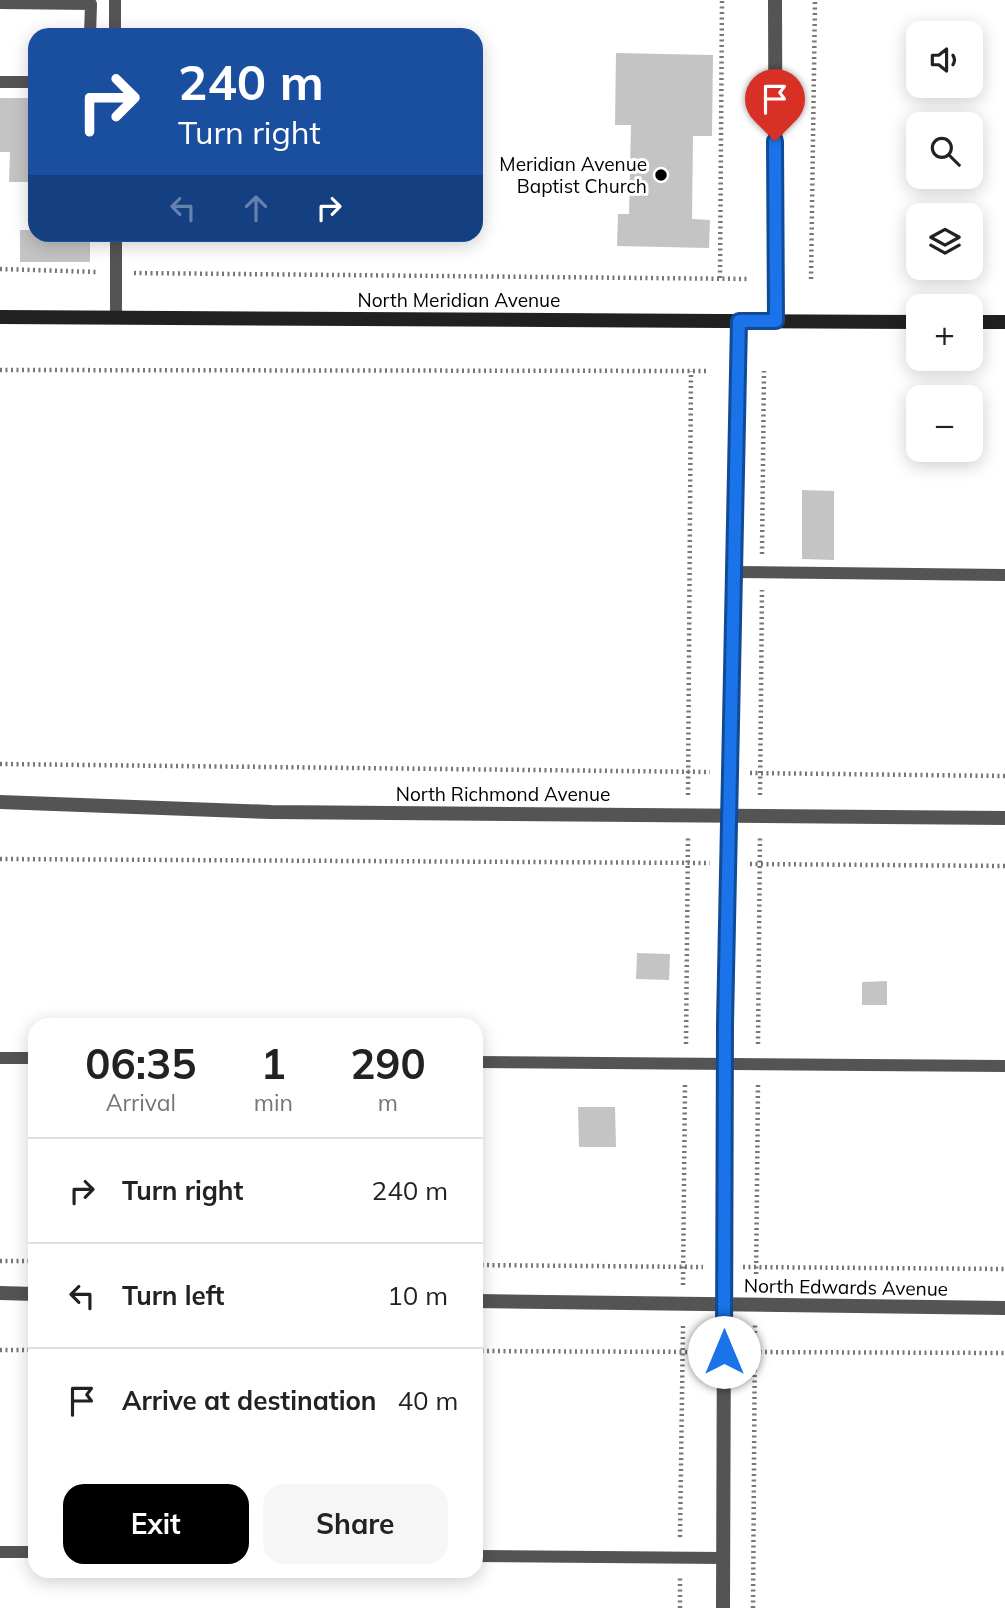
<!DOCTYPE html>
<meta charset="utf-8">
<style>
:root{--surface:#fff;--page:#f6f6f6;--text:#222;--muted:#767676;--line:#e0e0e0;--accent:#000}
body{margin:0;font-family:Mulish,sans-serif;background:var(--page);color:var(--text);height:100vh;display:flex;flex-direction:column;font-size:26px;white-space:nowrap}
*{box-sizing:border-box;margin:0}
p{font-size:23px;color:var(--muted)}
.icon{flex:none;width:38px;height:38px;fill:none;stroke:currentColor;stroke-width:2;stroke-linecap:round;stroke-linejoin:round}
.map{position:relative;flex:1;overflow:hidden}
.side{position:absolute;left:28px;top:1018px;width:455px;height:560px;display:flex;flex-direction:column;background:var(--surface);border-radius:21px;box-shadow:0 4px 18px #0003}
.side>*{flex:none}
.banner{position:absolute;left:28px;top:28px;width:455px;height:214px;border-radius:21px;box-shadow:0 4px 18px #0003;background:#1a4fa0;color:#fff;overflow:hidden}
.tools{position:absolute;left:906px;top:21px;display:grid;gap:14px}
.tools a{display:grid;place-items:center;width:77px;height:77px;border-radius:14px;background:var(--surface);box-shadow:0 4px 18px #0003;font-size:35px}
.pin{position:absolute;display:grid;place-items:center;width:60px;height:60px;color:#fff;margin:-72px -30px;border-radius:50% 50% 50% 0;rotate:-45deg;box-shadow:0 0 7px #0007}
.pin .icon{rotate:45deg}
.me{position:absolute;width:77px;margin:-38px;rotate:0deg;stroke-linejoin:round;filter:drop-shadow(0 0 5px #0008)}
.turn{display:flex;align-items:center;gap:24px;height:147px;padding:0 35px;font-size:32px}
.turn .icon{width:91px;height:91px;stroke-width:2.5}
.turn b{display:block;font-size:49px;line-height:60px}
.lanes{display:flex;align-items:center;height:66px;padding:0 35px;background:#0003;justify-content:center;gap:35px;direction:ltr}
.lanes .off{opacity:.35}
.eta{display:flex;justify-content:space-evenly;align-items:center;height:119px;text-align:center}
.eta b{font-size:42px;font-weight:700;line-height:49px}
.button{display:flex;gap:14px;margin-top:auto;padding:14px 35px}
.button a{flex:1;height:80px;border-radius:21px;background:var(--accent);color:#fff;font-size:28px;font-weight:700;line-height:80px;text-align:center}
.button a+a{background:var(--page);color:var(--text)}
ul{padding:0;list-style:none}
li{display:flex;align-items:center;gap:21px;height:105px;padding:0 35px;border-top:2px solid var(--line)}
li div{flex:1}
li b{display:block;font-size:26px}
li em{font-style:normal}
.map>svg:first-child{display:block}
</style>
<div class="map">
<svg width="1005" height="1608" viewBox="0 0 1005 1608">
<rect width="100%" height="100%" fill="#fff"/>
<g fill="#c4c4c4">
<path d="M616 53 713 55 712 136H693L692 219 710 220 709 248 617 246 618 214H629L631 125H615Z"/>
<path d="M0 98H35V234H90V262H20V230H31V182H9L10 152H0Z"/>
<path d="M802 490 834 491V560L802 559Z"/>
<path d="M637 953 670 954 669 980 636 979Z"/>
<path d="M887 981V1005H862V982Z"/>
<path d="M578 1107H615L616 1147H579Z"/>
</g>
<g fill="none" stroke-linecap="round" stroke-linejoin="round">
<g stroke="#767676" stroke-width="4.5" stroke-dasharray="2 3.5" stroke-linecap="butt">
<path d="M0 269 97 272"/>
<path d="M134 273 748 279"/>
<path d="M720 278 722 0"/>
<path d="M811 279 815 0"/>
<path d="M0 370 708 371"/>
<path d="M762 554 764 371"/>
<path d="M0 764 710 772"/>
<path d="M750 773 1005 776"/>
<path d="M688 795 691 371"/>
<path d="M760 795 762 590"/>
<path d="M0 859 710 863"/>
<path d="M750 864 1005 866"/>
<path d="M686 1044 688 835"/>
<path d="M758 1044 760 835"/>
<path d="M0 1261H35"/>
<path d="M476 1265 703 1267"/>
<path d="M743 1267 1005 1269"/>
<path d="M683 1285 685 1084"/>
<path d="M756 1285 758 1084"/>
<path d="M0 1350H35"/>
<path d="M476 1351 703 1352"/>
<path d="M743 1352 1005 1353"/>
<path d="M680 1537 683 1325"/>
<path d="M680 1608V1577"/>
<path d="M753 1608 755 1325"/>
</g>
<g stroke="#545454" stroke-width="12">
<path d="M115 0V35"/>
<path d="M0 3 91 4 90 35"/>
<path d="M0 82H35"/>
<path d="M116 234V317"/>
<path d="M734 572 1005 575"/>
<path d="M0 1058H35"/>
<path d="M476 1062 1005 1066"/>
<path d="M0 1552H35"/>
<path d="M476 1556 723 1558"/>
</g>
<g stroke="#545454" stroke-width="14">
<path d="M775 0 776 321"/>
<path d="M0 802 271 812 1005 818"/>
<path d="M0 1293 35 1294"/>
<path d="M476 1301 1005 1308"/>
<path d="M723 1608 725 1024 739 321"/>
</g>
<g stroke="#212121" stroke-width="14">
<path d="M0 317 919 322"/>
<path d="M971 322H1005"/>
</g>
</g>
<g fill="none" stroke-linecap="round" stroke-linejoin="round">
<defs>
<path id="route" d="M724 1352 725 1024 739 321H776L775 141"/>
</defs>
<use href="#route" stroke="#114b97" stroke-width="18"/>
<use href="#route" stroke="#1a73e8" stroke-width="12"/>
</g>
<circle fill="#000" stroke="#fff" stroke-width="2.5" cx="661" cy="175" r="7"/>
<g text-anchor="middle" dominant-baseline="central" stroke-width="6" stroke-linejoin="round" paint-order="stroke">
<g font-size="19" fill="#000" stroke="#fff" text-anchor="end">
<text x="647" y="164">Meridian Avenue<tspan x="647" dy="22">Baptist Church</tspan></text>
</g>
<g font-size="19" fill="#000" stroke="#fff">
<text x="459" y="300">North Meridian Avenue</text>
<text x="503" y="794">North Richmond Avenue</text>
<text transform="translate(846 1287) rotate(1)">North Edwards Avenue</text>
</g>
</g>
</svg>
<div class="tools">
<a><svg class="icon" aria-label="sound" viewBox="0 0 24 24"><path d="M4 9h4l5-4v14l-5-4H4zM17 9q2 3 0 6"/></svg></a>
<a><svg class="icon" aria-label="search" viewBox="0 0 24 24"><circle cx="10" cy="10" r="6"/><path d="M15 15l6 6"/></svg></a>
<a><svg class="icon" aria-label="layers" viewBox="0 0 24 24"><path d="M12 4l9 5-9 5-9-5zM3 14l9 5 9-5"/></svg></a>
<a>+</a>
<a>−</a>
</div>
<div class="pin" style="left:775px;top:141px;background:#d93025"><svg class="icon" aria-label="arrive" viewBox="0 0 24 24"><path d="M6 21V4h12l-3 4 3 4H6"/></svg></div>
<svg class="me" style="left:724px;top:1352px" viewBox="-20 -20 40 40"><circle r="19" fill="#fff"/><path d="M0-13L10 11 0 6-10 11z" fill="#1a73e8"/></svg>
<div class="banner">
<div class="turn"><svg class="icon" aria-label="right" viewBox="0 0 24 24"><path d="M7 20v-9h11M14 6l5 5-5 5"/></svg><div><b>240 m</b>Turn right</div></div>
<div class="lanes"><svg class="icon off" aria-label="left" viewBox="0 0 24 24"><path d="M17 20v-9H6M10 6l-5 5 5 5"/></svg><svg class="icon off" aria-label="ahead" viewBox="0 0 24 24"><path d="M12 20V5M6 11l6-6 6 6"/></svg><svg class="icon" aria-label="right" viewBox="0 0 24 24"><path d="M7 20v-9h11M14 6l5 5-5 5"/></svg></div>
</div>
<section class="side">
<div class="eta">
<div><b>06:35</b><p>Arrival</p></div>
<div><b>1</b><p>min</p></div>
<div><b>290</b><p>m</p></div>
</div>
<ul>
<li><svg class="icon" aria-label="right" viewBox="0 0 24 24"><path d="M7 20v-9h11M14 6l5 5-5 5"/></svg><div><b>Turn right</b></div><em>240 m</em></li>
<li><svg class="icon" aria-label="left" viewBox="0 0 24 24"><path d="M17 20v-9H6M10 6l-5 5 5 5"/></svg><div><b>Turn left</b></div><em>10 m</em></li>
<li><svg class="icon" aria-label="arrive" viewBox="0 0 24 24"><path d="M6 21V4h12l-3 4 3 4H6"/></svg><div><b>Arrive at destination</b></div><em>40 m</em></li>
</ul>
<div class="button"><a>Exit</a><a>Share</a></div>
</section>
</div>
